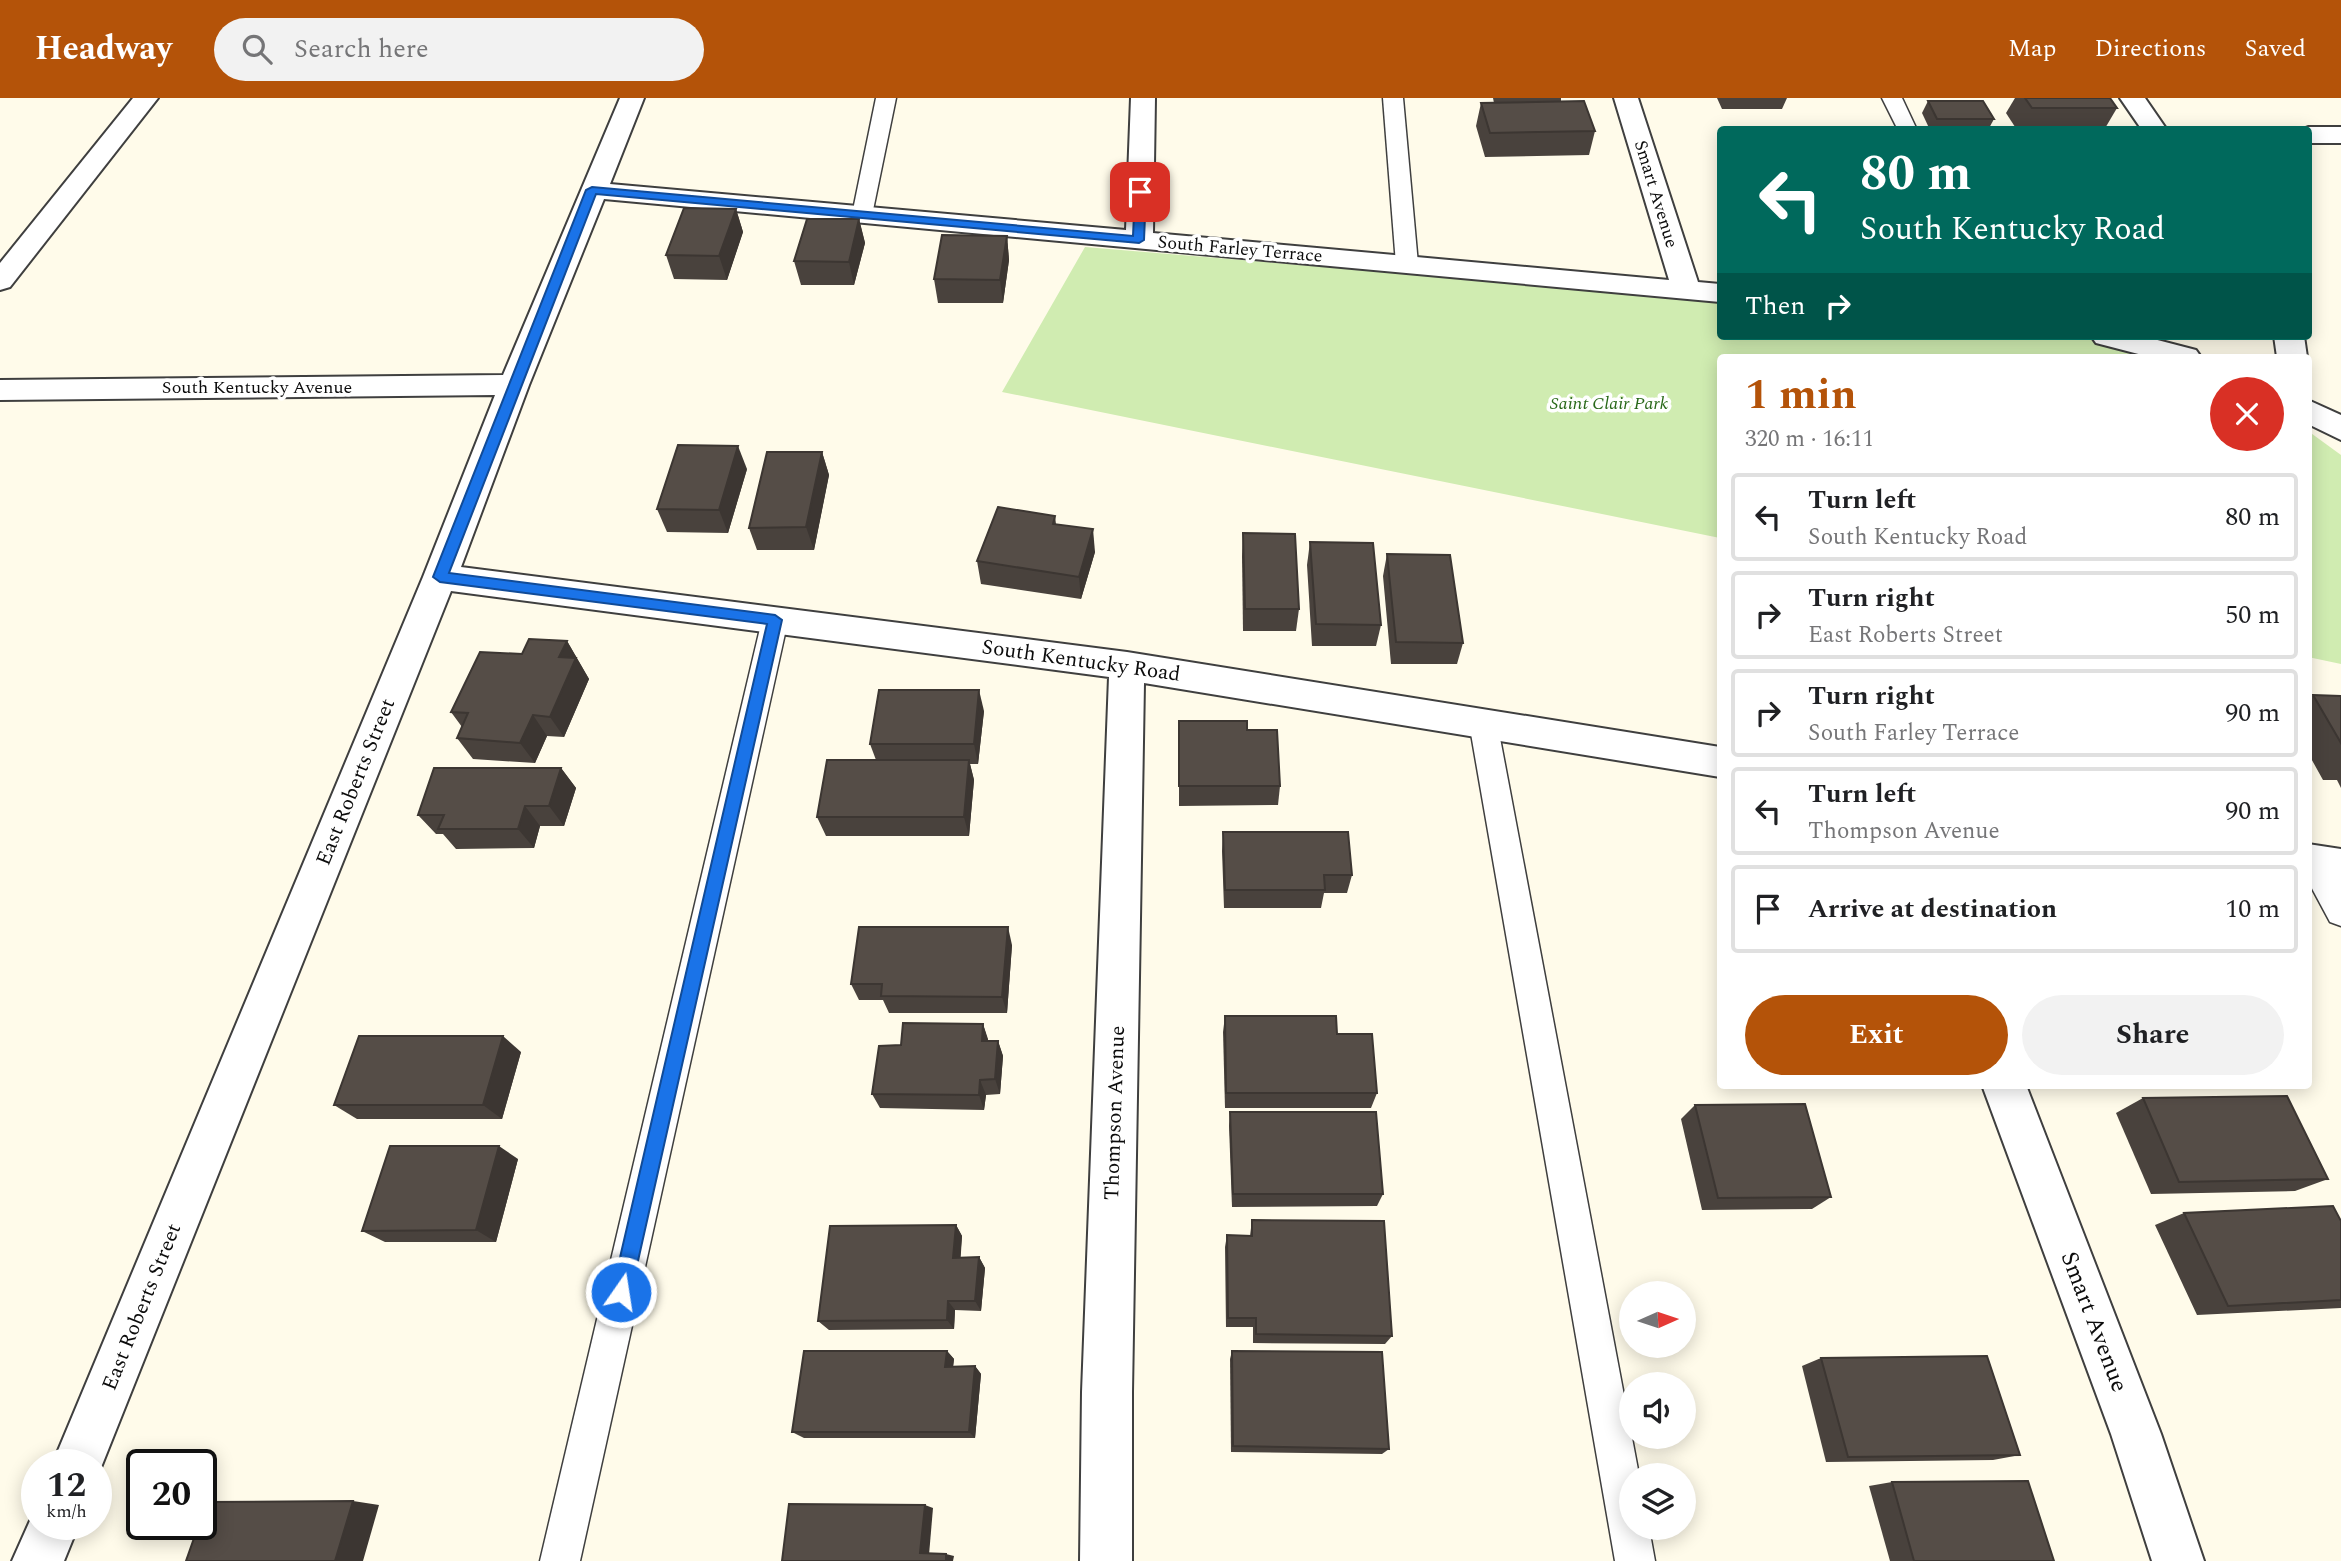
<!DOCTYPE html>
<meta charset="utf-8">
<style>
:root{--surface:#fff;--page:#f2f2f2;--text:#202124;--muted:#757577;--line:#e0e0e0;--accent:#b45309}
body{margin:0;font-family:Spectral,serif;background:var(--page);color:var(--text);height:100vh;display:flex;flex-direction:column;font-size:26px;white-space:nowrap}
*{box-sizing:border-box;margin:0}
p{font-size:23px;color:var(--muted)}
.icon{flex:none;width:38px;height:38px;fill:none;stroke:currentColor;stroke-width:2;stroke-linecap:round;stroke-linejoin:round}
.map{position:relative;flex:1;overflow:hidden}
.side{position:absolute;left:1717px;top:256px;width:595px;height:735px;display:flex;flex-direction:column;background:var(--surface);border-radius:7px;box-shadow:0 4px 18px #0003}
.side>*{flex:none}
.top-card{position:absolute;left:1717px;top:28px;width:595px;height:214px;border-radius:7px;box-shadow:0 4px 18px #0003;background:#00695c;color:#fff;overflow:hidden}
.needle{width:46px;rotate:87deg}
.buttons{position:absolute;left:1619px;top:1183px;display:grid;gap:14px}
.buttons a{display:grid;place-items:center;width:77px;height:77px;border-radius:50%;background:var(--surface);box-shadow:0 4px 18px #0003;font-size:35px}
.speed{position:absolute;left:21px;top:1351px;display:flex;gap:14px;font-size:35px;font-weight:700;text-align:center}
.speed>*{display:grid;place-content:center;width:91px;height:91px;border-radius:50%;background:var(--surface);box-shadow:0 4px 18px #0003;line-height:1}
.speed small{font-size:18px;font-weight:400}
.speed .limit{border:4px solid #111;border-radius:10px;background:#fff;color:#111}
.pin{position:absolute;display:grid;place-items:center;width:60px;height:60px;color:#fff;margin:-30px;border-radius:14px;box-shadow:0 4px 10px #0006}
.me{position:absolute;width:77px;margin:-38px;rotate:13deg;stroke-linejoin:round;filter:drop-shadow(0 0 5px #0008)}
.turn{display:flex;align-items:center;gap:24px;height:147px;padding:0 28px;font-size:32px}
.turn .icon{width:91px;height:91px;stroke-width:2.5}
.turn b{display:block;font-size:49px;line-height:60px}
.then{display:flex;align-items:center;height:66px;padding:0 28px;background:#0003;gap:14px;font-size:26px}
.round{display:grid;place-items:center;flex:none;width:74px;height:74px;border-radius:37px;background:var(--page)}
.head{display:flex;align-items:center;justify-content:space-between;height:119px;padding:0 28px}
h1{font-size:42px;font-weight:700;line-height:52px;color:var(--accent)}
.primary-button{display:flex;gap:14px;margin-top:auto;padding:14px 28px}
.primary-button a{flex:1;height:80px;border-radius:42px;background:var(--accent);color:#fff;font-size:28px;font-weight:700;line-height:80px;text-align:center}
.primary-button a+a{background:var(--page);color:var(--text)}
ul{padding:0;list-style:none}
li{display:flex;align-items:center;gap:21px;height:88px;margin:0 14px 10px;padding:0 14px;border:4px solid var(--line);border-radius:7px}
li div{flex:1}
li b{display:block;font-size:26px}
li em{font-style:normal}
header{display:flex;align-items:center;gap:42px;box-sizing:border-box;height:98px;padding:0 35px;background:var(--accent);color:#fff}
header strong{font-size:33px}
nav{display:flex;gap:38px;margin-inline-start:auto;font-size:24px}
.search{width:490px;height:63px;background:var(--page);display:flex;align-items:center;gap:18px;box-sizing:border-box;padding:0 24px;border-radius:38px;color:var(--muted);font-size:26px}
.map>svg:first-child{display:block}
</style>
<header>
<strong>Headway</strong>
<div class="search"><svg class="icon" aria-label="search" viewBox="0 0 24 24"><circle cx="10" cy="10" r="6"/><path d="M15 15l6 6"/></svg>Search here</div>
<nav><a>Map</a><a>Directions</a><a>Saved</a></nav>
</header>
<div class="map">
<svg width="2341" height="1463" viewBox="0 0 2341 1463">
<rect width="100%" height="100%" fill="#fffbea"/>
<g fill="#d0ecb1">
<path d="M1085 149 1720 202V238H2094L2146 259H1720V440L1002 294Z"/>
<path d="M2308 333 2341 357V566L2308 559Z"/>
</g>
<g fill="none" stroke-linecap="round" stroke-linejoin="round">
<defs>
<g id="lane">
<path d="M876 0H896L872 117 869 121H855L852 117Z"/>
<path d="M1383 0H1403L1418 166 1415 171H1399L1396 166Z"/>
<path d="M1882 0H1902L1917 32H1898Z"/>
<path d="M775 512 784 515 788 522 580 1463H540L762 522 766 515Z"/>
<path d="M1483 613 1493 616 1497 624 1639 1377H1631V1430H1649L1655 1463H1615L1469 624 1473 616Z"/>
<path d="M2314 751 2325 755 2341 784V828L2330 824 2308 783V753Z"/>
</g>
<g id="street">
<path d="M133 0H158L10 189 0 192V165Z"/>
<path d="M620 0H644L610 86 1126 132 1131 0H1155L1153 135 1669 182 1614 0H1638L1698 184 1720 186V204L604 101 529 287 461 469 1127 554 1720 649V679L1144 585 1132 1294V1463H1080L1082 1294 1109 579 451 493 96 1382V1367H52L423 479 495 297 0 302V282L503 277Z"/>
<path d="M2120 0H2145L2167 32H2142Z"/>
<path d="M2308 29H2341V45H2308V32H2300Z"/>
<path d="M2091 238H2142L2196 252 2201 259H2150L2096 245Z"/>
<path d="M2274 238H2304L2307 259H2277Z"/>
<path d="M2308 302 2341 317V342L2308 326Z"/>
<path d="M2308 746 2341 751V785L2308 780Z"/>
<path d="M1982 987H2026L2161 1336 2204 1463H2152L2111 1336Z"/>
<path d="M37 1407V1426H79L64 1463H12Z"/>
</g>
</defs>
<use href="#lane" stroke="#3f3f3f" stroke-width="3"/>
<use href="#street" stroke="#3f3f3f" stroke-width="4"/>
<use href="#lane" fill="#fff" fill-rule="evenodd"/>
<use href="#street" fill="#fff" fill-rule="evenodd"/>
</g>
<g fill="#49423d">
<path d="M1493 0H1561V4L1595 33 1589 57 1485 59 1476 28 1481 5H1494Z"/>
<path d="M1717 0H1787L1782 11H1722Z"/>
<path d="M2015 0H2110L2117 10 2104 32H2017L2006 15Z"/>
<path d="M1928 3 1994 21 1988 32H1930L1922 15Z"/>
<path d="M736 111 743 134 727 182 674 181 666 157Z"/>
<path d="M859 121 865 145 854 187H801L794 163Z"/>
<path d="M1007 138 1009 162 1003 205H938L934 181Z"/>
<path d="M822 354 829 377 814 452H757L749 430Z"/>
<path d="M747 371 728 435 667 434 657 411Z"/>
<path d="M1055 418 1056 426 1095 454 1081 501 981 486 977 463Z"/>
<path d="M1243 435 1299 511 1296 533H1243L1242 458Z"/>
<path d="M1310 444 1381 527 1376 548H1312L1307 467Z"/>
<path d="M1387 456 1463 545 1457 566H1391L1383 478Z"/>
<path d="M567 543 589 581 564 639 547 638 535 665 473 661 457 640 462 629 451 614 522 556Z"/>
<path d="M2313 597 2341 598V690L2337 682H2323L2308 655V601Z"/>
<path d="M984 613 978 666H970L974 682 969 738H826L817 719 876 662 870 646Z"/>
<path d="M1179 623 1247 632 1280 688 1278 707 1179 708Z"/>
<path d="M561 670 576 690 564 728H540L534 750 456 751 443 736H436L418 717Z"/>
<path d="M1223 734 1352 777 1347 795H1324L1321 810H1224L1222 753Z"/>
<path d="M1012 847 1007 915H889L883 902H859L851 886Z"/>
<path d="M1225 918 1337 936 1377 995 1371 1010H1225L1223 934Z"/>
<path d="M983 926 988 943H998L1003 958 1000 996 986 997 984 1012 880 1010 872 996 901 947Z"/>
<path d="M521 954 502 1021H357L334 1007Z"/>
<path d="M2143 1000 2328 1081 2295 1093 2151 1096 2116 1015Z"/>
<path d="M1695 1007 1831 1099 1812 1111 1702 1112 1681 1021Z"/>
<path d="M1230 1014 1383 1096 1377 1108 1232 1109 1229 1028Z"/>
<path d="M518 1061 496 1144H385L362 1133Z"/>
<path d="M2184 1115 2341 1123V1210L2197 1217 2155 1127Z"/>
<path d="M1252 1122 1392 1238 1385 1246 1253 1245V1229H1226L1225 1149 1227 1137 1250 1138Z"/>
<path d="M956 1127 962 1138 960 1160 979 1159 985 1170 981 1213 955 1212 954 1231 829 1232 818 1223Z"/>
<path d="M947 1253 954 1261 953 1269 975 1268 981 1276 975 1340H804L792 1334Z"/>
<path d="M1232 1253 1389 1351 1382 1356 1231 1354 1230 1261Z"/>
<path d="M1821 1260 2020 1357 1993 1362 1826 1364 1802 1268Z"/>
<path d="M1892 1384 2054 1463H1890L1869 1388Z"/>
</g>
<g fill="#3c3632">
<path d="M736 111 743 134 727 182 719 158Z"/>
<path d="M859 121 865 145 854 187 849 164Z"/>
<path d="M1007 138 1009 162 1003 205 1000 182Z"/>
<path d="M738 348 747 371 728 435 719 412Z"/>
<path d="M822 354 829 377 814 452 806 429Z"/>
<path d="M1093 431 1095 454 1081 501 1079 479Z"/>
<path d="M567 543 589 581 564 639 550 619 559 559Z"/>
<path d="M979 592 984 613 978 666 974 646Z"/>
<path d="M533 617 547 638 535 665 520 645Z"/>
<path d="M969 662 974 682 969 738 964 719Z"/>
<path d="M561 670 576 690 564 728 549 708Z"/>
<path d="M525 708 540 728 534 750 518 731Z"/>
<path d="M1008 829 1012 847 1007 915 1002 899Z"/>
<path d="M983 926 988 941 987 958 982 943Z"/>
<path d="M503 938 521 954 502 1021 483 1007Z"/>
<path d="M998 943 1003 958 1000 996 995 981Z"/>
<path d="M980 982 986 997 984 1012 979 997Z"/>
<path d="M499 1048 518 1061 496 1144 476 1132Z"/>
<path d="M956 1127 962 1138 960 1170 953 1160Z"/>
<path d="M979 1159 985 1170 981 1213 975 1203Z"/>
<path d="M948 1203 955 1212 954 1231 947 1222Z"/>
<path d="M947 1253 954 1261 952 1277 945 1269Z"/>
<path d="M975 1268 981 1276 975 1340 969 1334Z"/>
<path d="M353 1403 379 1407 363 1463H335Z"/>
<path d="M925 1407 933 1410 929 1457 920 1455Z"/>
<path d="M946 1456 954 1458 953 1463H946Z"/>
</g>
<g fill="#554d47" stroke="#3c3632" stroke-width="2">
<path d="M2025 0H2110L2117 10H2032Z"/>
<path d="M1584 3 1595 33 1490 35 1481 5Z"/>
<path d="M1928 3H1983L1994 21H1937Z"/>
<path d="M684 110 736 111 719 158 666 157Z"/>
<path d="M807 121H859L849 164 794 163Z"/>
<path d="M942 137 1007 138 1000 182 934 181Z"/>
<path d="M678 347 738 348 719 412 657 411Z"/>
<path d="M767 354H822L806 429 749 430Z"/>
<path d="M998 409 1055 418 1053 426 1093 431 1079 479 977 463Z"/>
<path d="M1243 435 1295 436 1299 511H1245Z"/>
<path d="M1310 444 1373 445 1381 527 1316 526Z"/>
<path d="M1387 456 1450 457 1463 545 1396 544Z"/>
<path d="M529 541 567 543 559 559 576 560 550 619 533 617 520 645 457 640 468 615 451 614 480 554 522 556Z"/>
<path d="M879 592H979L974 646H870Z"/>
<path d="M2313 597 2341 598V645Z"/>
<path d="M1179 623H1247V632H1277L1280 688H1179Z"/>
<path d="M827 662H969L964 719H817Z"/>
<path d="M434 670H561L549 708H525L518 731H438L444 717H418Z"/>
<path d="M1223 734H1348L1352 777H1324L1325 792H1225Z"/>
<path d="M859 829H1008L1002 899 881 898 882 886H851Z"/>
<path d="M1225 918H1336L1337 936H1372L1377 995H1226Z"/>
<path d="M903 925 983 926 982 943H998L995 981 980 982 979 997 872 996 879 948 901 947Z"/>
<path d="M359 938H503L483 1007H334Z"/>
<path d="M2287 998 2328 1081 2179 1084 2143 1000Z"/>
<path d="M1805 1006 1831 1099 1718 1100 1695 1007Z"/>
<path d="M1230 1014H1376L1383 1096H1233Z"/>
<path d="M390 1048H499L476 1132 362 1133Z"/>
<path d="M2333 1108 2341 1123V1202L2228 1208 2184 1115Z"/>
<path d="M1252 1122 1384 1123 1392 1238 1256 1236V1220H1228L1227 1137 1252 1138Z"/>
<path d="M956 1127 953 1160 979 1159 975 1203H948L947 1222 818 1223 830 1128Z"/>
<path d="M804 1253H947L945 1269 975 1268 969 1334H792Z"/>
<path d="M1232 1253 1382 1254 1389 1351 1233 1348Z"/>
<path d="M1987 1258 2020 1357 1848 1359 1821 1260Z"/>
<path d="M2028 1383 2054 1463H1914L1892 1384Z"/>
<path d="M353 1403 335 1463H186L199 1426H201V1418L206 1404Z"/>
<path d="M789 1406 925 1407 920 1455 946 1456V1463H782Z"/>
</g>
<path fill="#1a73e8" stroke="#114b97" stroke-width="2" d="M592 89 1133 138 1135 94 1140 91 1146 94 1144 142 1139 145 596 96 449 475 775 517 782 522 631 1194 628 1201 621 1204 615 1201 612 1194 767 526 440 484 433 479 586 92Z"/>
<g text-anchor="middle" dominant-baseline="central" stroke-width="7" stroke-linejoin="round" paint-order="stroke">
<g font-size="18" fill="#0c0c0c" stroke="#fff">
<text transform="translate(1656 96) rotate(73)">Smart Avenue</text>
<text transform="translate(1240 151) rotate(5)">South Farley Terrace</text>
<text x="257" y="289">South Kentucky Avenue</text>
</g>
<g font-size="18" font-style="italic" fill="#286818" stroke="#fff">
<text x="1609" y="305">Saint Clair Park</text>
</g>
<g font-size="21" fill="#0c0c0c" stroke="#fff">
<text transform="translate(1081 563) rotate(8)">South Kentucky Road</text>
<text transform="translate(356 684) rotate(-68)">East Roberts Street</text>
<text transform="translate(1115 1015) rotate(-88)">Thompson Avenue</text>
<text transform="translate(142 1209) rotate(-68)">East Roberts Street</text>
</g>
<g font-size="24" fill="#0c0c0c" stroke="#fff">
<text transform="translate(2094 1224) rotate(69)">Smart Avenue</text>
</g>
</g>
</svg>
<div class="buttons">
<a><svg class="needle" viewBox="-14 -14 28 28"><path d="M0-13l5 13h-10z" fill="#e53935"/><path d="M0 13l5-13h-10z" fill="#757577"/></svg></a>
<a><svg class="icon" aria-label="sound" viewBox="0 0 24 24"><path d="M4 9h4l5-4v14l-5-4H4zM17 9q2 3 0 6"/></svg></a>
<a><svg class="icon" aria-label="layers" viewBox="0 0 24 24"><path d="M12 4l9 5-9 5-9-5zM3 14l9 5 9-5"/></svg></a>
</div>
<div class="speed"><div>12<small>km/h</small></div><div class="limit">20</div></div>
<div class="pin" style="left:1140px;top:94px;background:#d93025"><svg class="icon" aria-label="arrive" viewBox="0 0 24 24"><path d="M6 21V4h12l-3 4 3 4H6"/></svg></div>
<svg class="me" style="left:621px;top:1194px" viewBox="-20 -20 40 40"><circle r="17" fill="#1a73e8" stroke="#fff" stroke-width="3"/><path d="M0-11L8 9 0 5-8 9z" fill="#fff"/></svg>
<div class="top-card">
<div class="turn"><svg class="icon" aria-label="left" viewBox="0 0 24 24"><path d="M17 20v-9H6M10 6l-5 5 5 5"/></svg><div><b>80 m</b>South Kentucky Road</div></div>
<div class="then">Then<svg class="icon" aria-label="right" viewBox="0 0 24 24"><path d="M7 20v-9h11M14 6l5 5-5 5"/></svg></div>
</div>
<section class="side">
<div class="head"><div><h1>1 min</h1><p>320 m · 16:11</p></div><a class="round" style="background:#d93025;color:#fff"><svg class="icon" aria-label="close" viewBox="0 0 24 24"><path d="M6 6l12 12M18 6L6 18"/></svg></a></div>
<ul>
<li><svg class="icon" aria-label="left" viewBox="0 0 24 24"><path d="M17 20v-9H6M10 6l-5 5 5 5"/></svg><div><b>Turn left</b><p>South Kentucky Road</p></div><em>80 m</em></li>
<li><svg class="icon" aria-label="right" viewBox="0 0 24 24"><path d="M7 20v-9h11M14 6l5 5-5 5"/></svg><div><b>Turn right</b><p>East Roberts Street</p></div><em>50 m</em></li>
<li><svg class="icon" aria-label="right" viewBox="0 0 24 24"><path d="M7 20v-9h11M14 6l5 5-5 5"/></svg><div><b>Turn right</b><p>South Farley Terrace</p></div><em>90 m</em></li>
<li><svg class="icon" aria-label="left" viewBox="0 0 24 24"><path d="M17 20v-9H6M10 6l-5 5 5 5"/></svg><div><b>Turn left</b><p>Thompson Avenue</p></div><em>90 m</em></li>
<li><svg class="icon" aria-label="arrive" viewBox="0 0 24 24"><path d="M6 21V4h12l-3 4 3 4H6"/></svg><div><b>Arrive at destination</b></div><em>10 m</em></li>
</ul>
<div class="primary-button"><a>Exit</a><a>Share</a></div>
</section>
</div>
